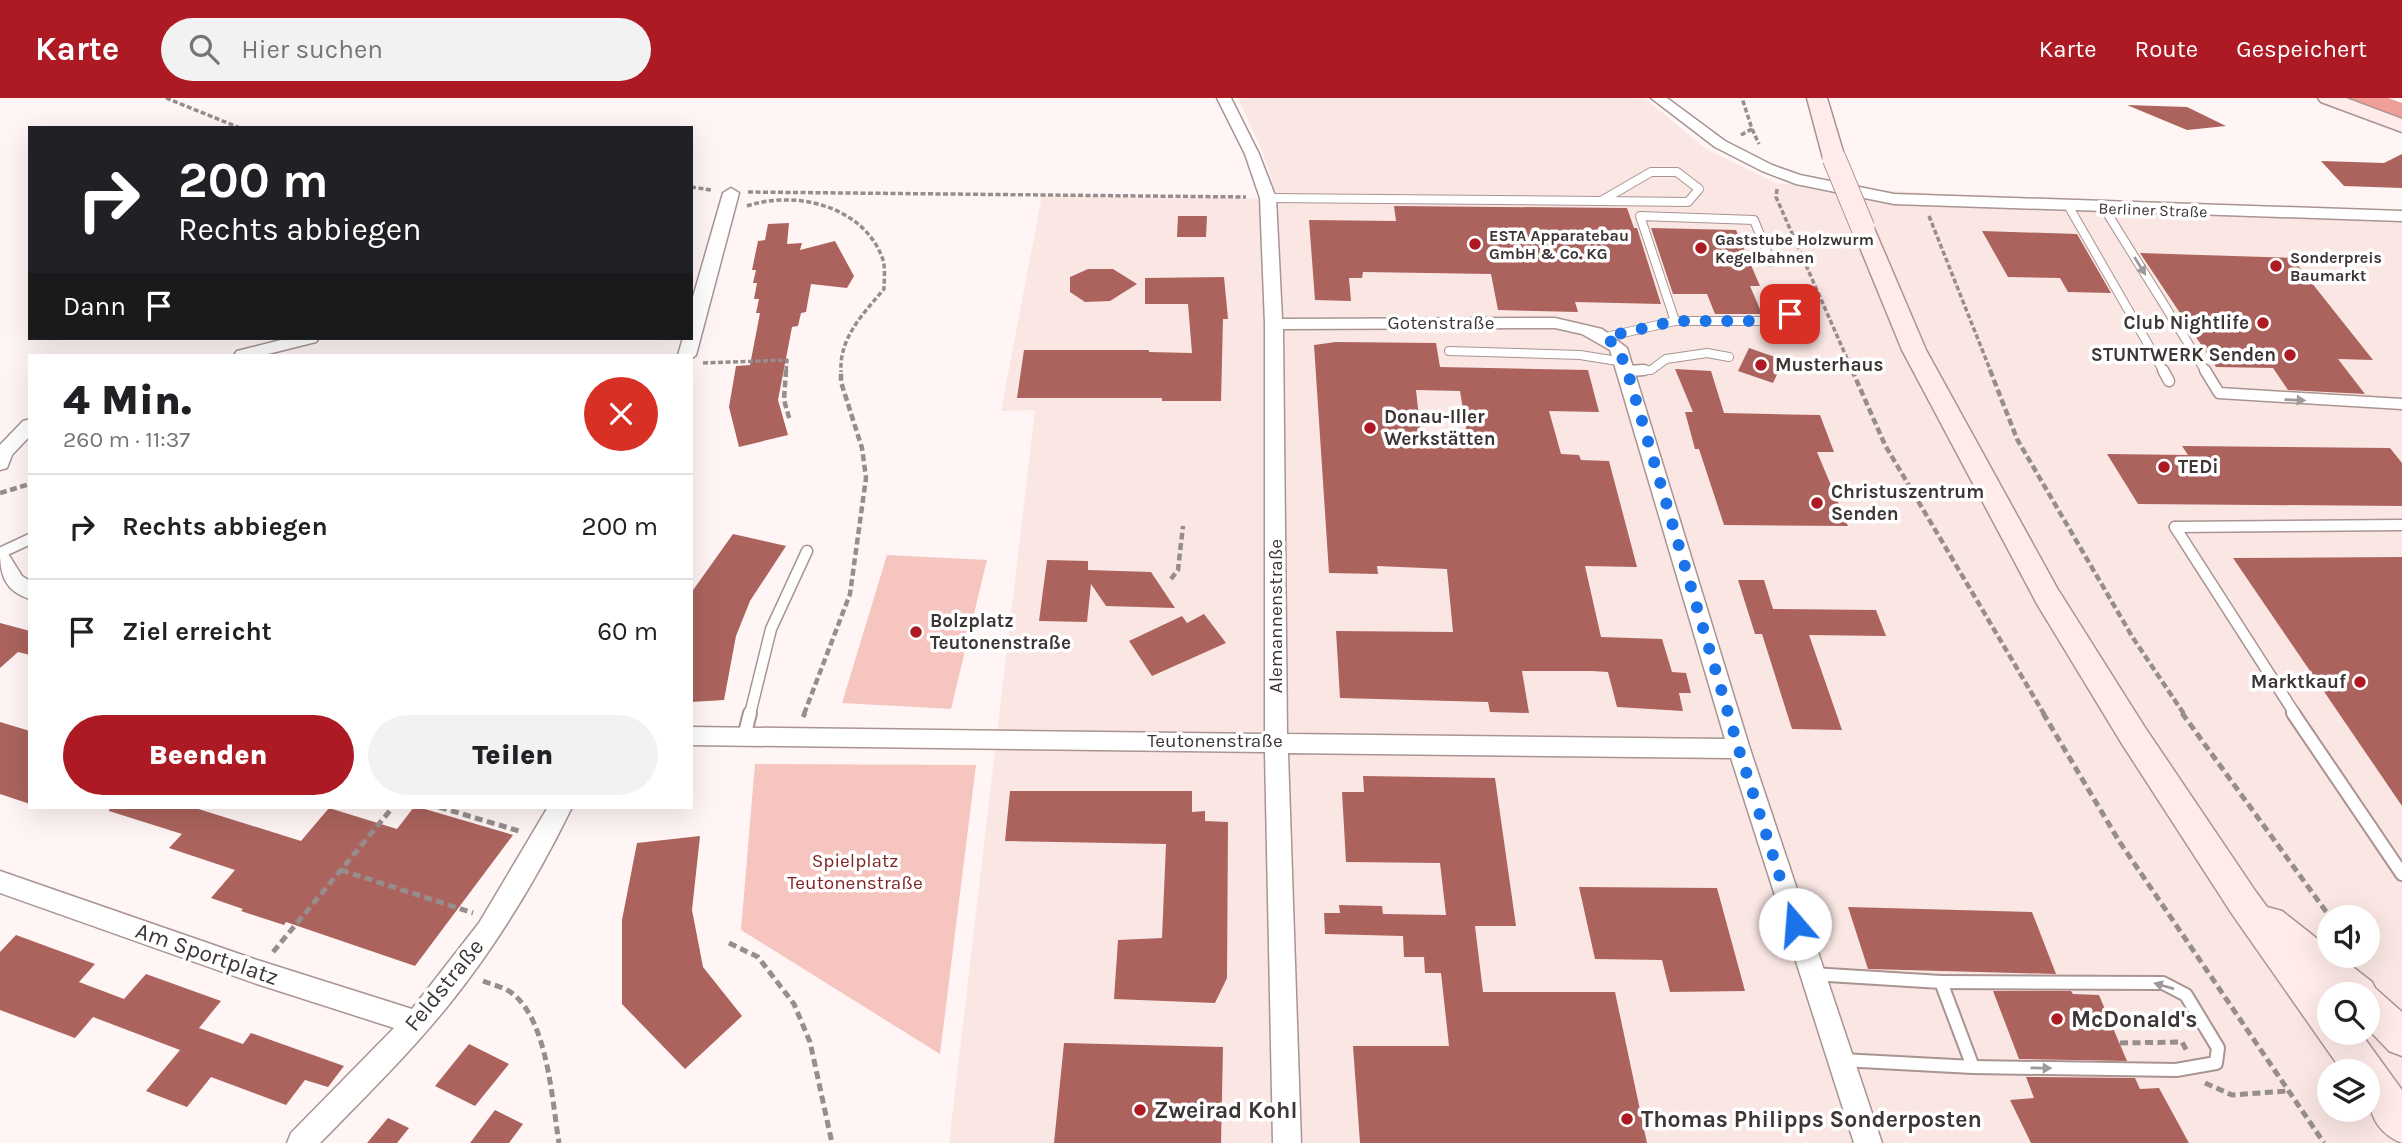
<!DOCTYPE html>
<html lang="de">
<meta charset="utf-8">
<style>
:root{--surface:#fff;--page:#f2f2f2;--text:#202124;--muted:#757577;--line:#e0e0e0;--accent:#ad1a23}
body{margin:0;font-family:Karla,sans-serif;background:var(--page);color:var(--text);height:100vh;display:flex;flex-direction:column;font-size:26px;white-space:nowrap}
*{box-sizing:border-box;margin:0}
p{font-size:23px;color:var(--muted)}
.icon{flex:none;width:38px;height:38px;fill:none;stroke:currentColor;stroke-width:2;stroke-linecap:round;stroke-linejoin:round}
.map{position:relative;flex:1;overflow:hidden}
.details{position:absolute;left:28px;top:256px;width:665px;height:455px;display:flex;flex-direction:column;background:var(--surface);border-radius:0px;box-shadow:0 7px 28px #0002}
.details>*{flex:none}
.hud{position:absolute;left:28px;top:28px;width:665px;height:214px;border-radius:0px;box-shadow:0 7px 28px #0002;background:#202124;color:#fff;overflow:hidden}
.controls{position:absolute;left:2317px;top:807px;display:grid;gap:14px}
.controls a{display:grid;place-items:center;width:63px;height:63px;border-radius:50%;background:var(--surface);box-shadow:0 7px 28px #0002;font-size:35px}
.pin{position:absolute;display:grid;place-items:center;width:60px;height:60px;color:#fff;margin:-30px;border-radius:14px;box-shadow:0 4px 10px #0006}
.me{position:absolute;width:77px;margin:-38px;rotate:342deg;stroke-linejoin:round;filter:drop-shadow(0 0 5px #0008)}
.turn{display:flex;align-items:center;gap:24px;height:147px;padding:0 35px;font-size:32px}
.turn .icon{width:91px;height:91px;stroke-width:2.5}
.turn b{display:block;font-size:49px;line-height:60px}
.then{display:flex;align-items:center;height:66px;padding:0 35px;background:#0003;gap:14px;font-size:26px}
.round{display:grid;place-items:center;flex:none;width:74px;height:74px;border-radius:37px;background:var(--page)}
.overview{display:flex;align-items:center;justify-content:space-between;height:119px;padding:0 35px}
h1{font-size:42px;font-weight:800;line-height:52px}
.action{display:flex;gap:14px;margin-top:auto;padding:14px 35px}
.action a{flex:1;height:80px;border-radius:42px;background:var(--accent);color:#fff;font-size:28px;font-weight:800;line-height:80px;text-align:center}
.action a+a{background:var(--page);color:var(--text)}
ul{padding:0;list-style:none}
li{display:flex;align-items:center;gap:21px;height:105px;padding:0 35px;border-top:2px solid var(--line)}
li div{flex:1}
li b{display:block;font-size:26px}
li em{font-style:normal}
header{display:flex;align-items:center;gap:42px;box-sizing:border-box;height:98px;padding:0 35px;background:var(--accent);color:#fff}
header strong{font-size:33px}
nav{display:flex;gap:38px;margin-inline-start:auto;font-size:24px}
.search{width:490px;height:63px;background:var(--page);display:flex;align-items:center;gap:18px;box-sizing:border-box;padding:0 24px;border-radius:38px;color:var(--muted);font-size:26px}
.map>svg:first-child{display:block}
</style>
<header>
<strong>Karte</strong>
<div class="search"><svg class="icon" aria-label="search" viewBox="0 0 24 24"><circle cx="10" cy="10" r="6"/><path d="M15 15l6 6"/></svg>Hier suchen</div>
<nav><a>Karte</a><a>Route</a><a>Gespeichert</a></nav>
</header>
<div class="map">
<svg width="2402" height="1045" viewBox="0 0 2402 1045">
<rect width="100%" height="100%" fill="#fef5f4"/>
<path fill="#fae7e4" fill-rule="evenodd" d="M1238 0H1645L1706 51 1776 85 1940 96 2402 112V1045H949L1035 312 1001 313 1042 97 1278 101 1263 55ZM2329 819H2368V858H2329ZM2329 896H2368V934H2329ZM2329 973H2368V1012H2329Z"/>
<g fill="#f6c5c0">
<path d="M887 457 987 462 951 611 842 605Z"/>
<path d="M755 666 976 667 940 956 741 832Z"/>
</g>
<path fill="#ef9f98" d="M2335 0H2388L2402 5V25Z"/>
<g fill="#ac635d" fill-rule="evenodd">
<path d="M2127 7 2187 9 2226 28 2187 32Z"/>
<path d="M2402 56V90L2344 88 2321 63 2384 65Z"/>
<path d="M1394 108 1627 110 1634 130H1637L1661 206 1575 204 1578 214 1498 212 1491 176 1363 174 1362 180H1349L1351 203 1315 202 1309 122 1396 123Z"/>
<path d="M1178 118H1207L1206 139H1177Z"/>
<path d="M789 125 787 146 802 145 800 152 835 143 854 178 847 190 811 186 806 214 801 215 798 228 792 229 778 302 788 337 739 349 729 309 736 268 750 267 760 215H756L759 201H754L757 185H753L756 172H752L758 143 765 142 768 126Z"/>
<path d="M1651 130 1736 132 1760 188H1750L1762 216H1715L1707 196H1673Z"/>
<path d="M1982 133 2077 136 2111 195 2068 194 2060 180 2008 179Z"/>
<path d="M2140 155 2292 160 2373 262 2338 261 2365 296 2288 292 2273 270 2216 269Z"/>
<path d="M1088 171H1113L1137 186 1110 203 1085 204 1070 194V179Z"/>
<path d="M1224 179 1228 221H1223L1221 303H1162V300H1017L1024 252H1149V254L1192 255 1188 206H1145V180Z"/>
<path d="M1336 244 1436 245 1440 269 1588 272 1599 314 1549 313 1561 356 1579 357 1581 362 1609 363 1637 469 1585 468 1601 539 1662 541 1672 574 1686 575 1691 595H1679L1683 613 1617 609 1608 574 1592 573H1522L1529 615 1490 614 1488 604 1340 600 1336 533 1453 534 1447 471 1377 468 1378 476 1329 475 1314 247ZM1416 292 1460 293 1469 348 1422 347Z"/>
<path d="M1749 250 1784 262 1773 285 1738 273Z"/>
<path d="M1675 271 1711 273 1724 315 1820 317 1834 354H1817L1848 428 1724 427 1699 351H1695L1685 314H1693Z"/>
<path d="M2182 348 2390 350 2402 365V408L2138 406 2107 356 2188 357Z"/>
<path d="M733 436 786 448 750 503 736 538 724 602 691 604V495Z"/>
<path d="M2402 459V708L2233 460Z"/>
<path d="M1047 462 1088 463V472L1151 474 1175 510 1106 508 1091 486 1087 524 1039 523Z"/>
<path d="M1738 482H1764L1773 511 1876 512 1886 538 1809 537 1842 632 1792 631 1762 536H1755Z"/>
<path d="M1204 516 1226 545 1152 578 1129 543 1182 518 1187 525Z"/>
<path d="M0 525 30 533V557L18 554 0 570Z"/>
<path d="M0 624 30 633V706L0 696Z"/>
<path d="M1363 678 1495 680 1516 828H1475L1483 894H1615L1647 1045H1360L1353 948H1449L1441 875H1425L1424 859H1404L1403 838 1325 836 1324 815H1340L1339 807 1382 808 1383 816 1446 817 1440 765 1346 764 1342 694H1364Z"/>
<path d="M1010 693H1192V714L1205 713V723L1228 724 1227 880 1215 905 1114 901 1118 842 1162 840 1166 746 1005 743Z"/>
<path d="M110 709H192L301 743 329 710 397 731 414 709H418L513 737 415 868 286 824 284 827 241 813 243 811 211 800 235 772 169 750 182 736 109 713Z"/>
<path d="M700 738 692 812 703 869 742 918 685 971 622 906V822L637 745Z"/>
<path d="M1579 789 1717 790 1745 893 1670 894 1662 862 1595 861Z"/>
<path d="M1848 809 2032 814 2056 876 1868 871Z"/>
<path d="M16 837 95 866 79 884 124 901 146 876 221 903 199 930 243 946 251 935 344 968 328 989 305 982 286 1007 211 979 187 1009 161 999 146 993 180 952 93 919 75 940 0 912V854Z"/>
<path d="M1993 893H2071L2073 896 2099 897 2127 963 2019 961Z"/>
<path d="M1064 945 1223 949 1221 1045H1054Z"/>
<path d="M469 946 509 966 475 1008 435 988Z"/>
<path d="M2026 979 2135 980 2140 991 2159 990 2189 1045H2031L2010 1002 2034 1000Z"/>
<path d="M495 1012 523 1026 509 1045H470Z"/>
<path d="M388 1020 409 1030 397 1045H367Z"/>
</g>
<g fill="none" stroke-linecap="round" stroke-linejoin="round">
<defs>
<g id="lane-far2">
<path d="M1651 74H1677L1699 91 1688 104 1601 103Z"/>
<path d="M1268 100 1601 103"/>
<path d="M2069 109 2164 274"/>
<path d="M2104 110 2206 274"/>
<path d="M1675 223H1779L1790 216 1783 198"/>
<path d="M1606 239 1675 223 1640 118 1754 122 1771 164"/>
<path d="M1449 253 1580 257 1624 264"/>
<path d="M1627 273 1651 272 1666 261 1707 255 1729 259"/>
</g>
<g id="lane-far1">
<path d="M2163 272 2169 283"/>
<path d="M2205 272 2219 295 2402 306"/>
<path d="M1627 273 1644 272"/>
<path d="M2175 429 2295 616"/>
<path d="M2175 429 2402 427"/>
<path d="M0 455 30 441"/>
<path d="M750 616 771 531 807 453"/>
</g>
<g id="lane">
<path d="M2293 615 2402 776"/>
<path d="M744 639 750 615"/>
<path d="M1812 876 1941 884 1973 969 1842 962"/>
<path d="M1941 884 2163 885 2186 897 2218 950 2216 965 2176 972 1973 969"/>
</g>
<g id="street">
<path d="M1217 0H1231L1259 56 1276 100 1282 221 1555 220 1602 231 1627 250 1750 651 1882 1045H1854L1731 660 1288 655 1301 1045H1273L1265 654 691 647V629L1265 636V226L1260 100 1245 56ZM1555 230 1582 236 1610 252 1725 641 1287 636 1283 231Z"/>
<path d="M1651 0H1667L1725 43 1772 67 1800 77 1894 96 2402 113V123L1894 106 1796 86 1762 73 1715 49Z"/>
<path d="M731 90 739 95 696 257 691 261V257H678L683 240H691V206L723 95Z"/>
<path d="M289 240H319L316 244 264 257H234L237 253Z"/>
<path d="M30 321V338L12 357 7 370 0 372V347L23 323Z"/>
<path d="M0 452 7 454 22 478 30 483V501C4 493 0 476 0 452Z"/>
<path d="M548 709H572C539 777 498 845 451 904 411 954 365 999 320 1045H287L291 1035 394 930 257 886 0 795V773L257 862 412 911 479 825Z"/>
</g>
<g id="secondary">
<path d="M1807 0H1827L1845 60 1841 64H1827L1823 60Z"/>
<path d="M2318 0H2346L2402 21V34L2321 4Z"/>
<path d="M1863 123 1874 130 1926 252 2057 490 2144 628 2256 794 2267 809 2282 813 2329 850V858H2339L2372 884 2375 890 2402 914V958L2389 953 2368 931V896H2329V934H2360L2402 992V1045C2368 1031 2368 1005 2368 973H2342L2232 816 2122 646 2037 506 1902 252 1852 130Z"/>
</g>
</defs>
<use href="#lane-far2" stroke="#a99492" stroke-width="10"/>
<use href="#lane-far1" stroke="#a99492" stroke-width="13"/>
<use href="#lane" stroke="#a99492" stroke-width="16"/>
<use href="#street" stroke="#a99492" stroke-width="3"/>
<use href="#secondary" stroke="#a99492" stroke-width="3"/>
<g stroke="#968d8d" stroke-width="3.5" stroke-dasharray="5 2.5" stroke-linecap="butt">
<path d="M166 0 240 30"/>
<path d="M1752 31 1759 46"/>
<path d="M1741 37 1752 31 1742 0"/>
<path d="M691 89 711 92"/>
<path d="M1777 91 1776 99 1853 274"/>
<path d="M748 94 1246 99"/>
<path d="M747 108C794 92 862 107 882 159 886 169 884 181 884 191 863 216 839 240 841 274"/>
<path d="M1929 118 1991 274"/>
<path d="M703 265 787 262 786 274"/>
</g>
<g stroke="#968d8d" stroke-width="4.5" stroke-dasharray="7 3.5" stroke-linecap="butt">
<path d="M786 272 784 302 790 323"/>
<path d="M1852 272 1885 347 2044 616"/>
<path d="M1990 272 2017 341 2133 540 2184 616"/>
<path d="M0 395 30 386"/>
<path d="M1171 481 1178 472 1183 428"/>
<path d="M804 616 850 496 866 380 862 350 841 284V272"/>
</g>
<g stroke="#968d8d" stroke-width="5" stroke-dasharray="8 4.5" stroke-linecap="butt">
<path d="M2043 615 2119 743 2324 1045"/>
<path d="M2182 615 2330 819"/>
<path d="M803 619 805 615"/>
<path d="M439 709 519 733"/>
<path d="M341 772 473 815"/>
<path d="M729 845 758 859 794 906 810 944 832 1045"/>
<path d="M273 854 393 709"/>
<path d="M483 883C493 887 505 889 513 896 548 924 552 1003 559 1045"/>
<path d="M2120 945 2182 944 2187 953"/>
<path d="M2205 985 2232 997 2287 993"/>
</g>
<use href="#lane-far2" stroke="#fff" stroke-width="8"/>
<use href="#lane-far1" stroke="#fff" stroke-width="10"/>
<use href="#lane" stroke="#fff" stroke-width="12"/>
<use href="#street" fill="#fff" fill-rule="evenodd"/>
<use href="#secondary" fill="#ffecea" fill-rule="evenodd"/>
<defs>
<path id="secondary-bridge" d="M1834 60 1863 130"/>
</defs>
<use href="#secondary-bridge" stroke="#a99492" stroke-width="25" stroke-linecap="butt"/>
<use href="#secondary-bridge" stroke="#ffecea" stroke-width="23"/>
</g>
<defs><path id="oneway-solid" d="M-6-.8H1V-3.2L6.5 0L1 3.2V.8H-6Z" transform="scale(1.75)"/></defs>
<g fill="#9e9a9a">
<use href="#oneway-solid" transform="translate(2140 168) rotate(58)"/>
<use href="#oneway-solid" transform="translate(2295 302) rotate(2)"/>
<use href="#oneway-solid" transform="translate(2164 888) rotate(-164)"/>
<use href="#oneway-solid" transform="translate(2041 970) rotate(1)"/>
</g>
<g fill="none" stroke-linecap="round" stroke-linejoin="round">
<path stroke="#1a73e8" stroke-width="12" stroke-dasharray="0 21.6" d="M1790 216 1779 223H1675L1606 239 1618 250 1627 272 1739 652 1795 826"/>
</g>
<g fill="#ad1a23" stroke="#fff" stroke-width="2.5">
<circle cx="1475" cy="146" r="7"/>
<circle cx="1701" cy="150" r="7"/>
<circle cx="2276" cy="168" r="7"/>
<circle cx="2263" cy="225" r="7"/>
<circle cx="2290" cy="257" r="7"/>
<circle cx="1761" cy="267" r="7"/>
<circle cx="1370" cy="330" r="7"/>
<circle cx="2164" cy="369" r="7"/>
<circle cx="1817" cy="405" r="7"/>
<circle cx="916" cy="534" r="7"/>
<circle cx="2360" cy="584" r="7"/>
<circle cx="2057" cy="921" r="7"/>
<circle cx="1140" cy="1012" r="7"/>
<circle cx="1627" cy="1021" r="7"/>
</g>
<g text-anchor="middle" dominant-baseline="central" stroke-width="7" stroke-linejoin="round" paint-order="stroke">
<g font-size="16" fill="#3e3535" stroke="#fff">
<text transform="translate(2153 112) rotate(2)">Berliner Straße</text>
</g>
<g font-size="16" font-weight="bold" fill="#3e3535" stroke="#fff" text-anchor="start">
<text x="1489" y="137">ESTA Apparatebau<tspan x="1489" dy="18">GmbH &amp; Co. KG</tspan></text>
<text x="1715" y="141">Gaststube Holzwurm<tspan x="1715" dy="18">Kegelbahnen</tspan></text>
<text x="2290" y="159">Sonderpreis<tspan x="2290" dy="18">Baumarkt</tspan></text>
</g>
<g font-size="19" fill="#3e3535" stroke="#fff">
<text x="1441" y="225">Gotenstraße</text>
<text transform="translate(1276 518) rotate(-90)">Alemannenstraße</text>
<text x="1215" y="643">Teutonenstraße</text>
</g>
<g font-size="19" font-weight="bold" fill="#3e3535" stroke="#fff" text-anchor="start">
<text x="2249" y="225" text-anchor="end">Club Nightlife</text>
<text x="2276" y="257" text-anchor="end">STUNTWERK Senden</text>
<text x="1775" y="267">Musterhaus</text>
<text x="1384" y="319">Donau-Iller<tspan x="1384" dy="22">Werkstätten</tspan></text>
<text x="2178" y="369">TEDi</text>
<text x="1831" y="394">Christuszentrum<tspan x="1831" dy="22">Senden</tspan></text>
<text x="930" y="523">Bolzplatz<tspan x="930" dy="22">Teutonenstraße</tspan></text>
<text x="2346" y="584" text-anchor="end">Marktkauf</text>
</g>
<g font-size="19" fill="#802424" stroke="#fff">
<text x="855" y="763">Spielplatz<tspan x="855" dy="22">Teutonenstraße</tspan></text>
</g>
<g font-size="23" fill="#3e3535" stroke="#fff">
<text transform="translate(207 856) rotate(19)">Am Sportplatz</text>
<text transform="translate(444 887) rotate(-51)">Feldstraße</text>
</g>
<g font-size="23" font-weight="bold" fill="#3e3535" stroke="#fff" text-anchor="start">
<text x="2071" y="921">McDonald's</text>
<text x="1154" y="1012">Zweirad Kohl</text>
<text x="1641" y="1021">Thomas Philipps Sonderposten</text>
</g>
</g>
</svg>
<div class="controls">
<a><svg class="icon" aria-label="sound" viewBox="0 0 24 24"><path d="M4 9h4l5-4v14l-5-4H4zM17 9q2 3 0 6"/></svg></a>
<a><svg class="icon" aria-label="search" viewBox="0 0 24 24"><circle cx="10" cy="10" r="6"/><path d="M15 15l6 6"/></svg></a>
<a><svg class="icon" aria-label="layers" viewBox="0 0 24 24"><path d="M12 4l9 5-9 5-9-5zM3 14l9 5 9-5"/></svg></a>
</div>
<div class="pin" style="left:1790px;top:216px;background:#d93025"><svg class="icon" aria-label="arrive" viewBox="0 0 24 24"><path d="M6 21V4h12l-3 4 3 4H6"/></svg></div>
<svg class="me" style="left:1795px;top:826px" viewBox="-20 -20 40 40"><circle r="19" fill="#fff"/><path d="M0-13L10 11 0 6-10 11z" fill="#1a73e8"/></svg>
<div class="hud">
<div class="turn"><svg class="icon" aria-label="right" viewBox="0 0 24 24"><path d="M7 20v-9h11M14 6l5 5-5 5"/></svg><div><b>200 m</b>Rechts abbiegen</div></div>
<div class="then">Dann<svg class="icon" aria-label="arrive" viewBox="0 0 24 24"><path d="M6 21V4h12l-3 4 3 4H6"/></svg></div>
</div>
<section class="details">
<div class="overview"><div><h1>4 Min.</h1><p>260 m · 11:37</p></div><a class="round" style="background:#d93025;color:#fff"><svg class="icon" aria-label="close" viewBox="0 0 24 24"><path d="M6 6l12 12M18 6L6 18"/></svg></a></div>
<ul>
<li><svg class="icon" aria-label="right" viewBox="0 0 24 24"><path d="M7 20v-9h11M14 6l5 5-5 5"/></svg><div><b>Rechts abbiegen</b></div><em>200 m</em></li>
<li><svg class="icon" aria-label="arrive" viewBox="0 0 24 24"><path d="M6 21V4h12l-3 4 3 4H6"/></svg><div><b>Ziel erreicht</b></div><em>60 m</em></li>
</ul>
<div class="action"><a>Beenden</a><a>Teilen</a></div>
</section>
</div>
